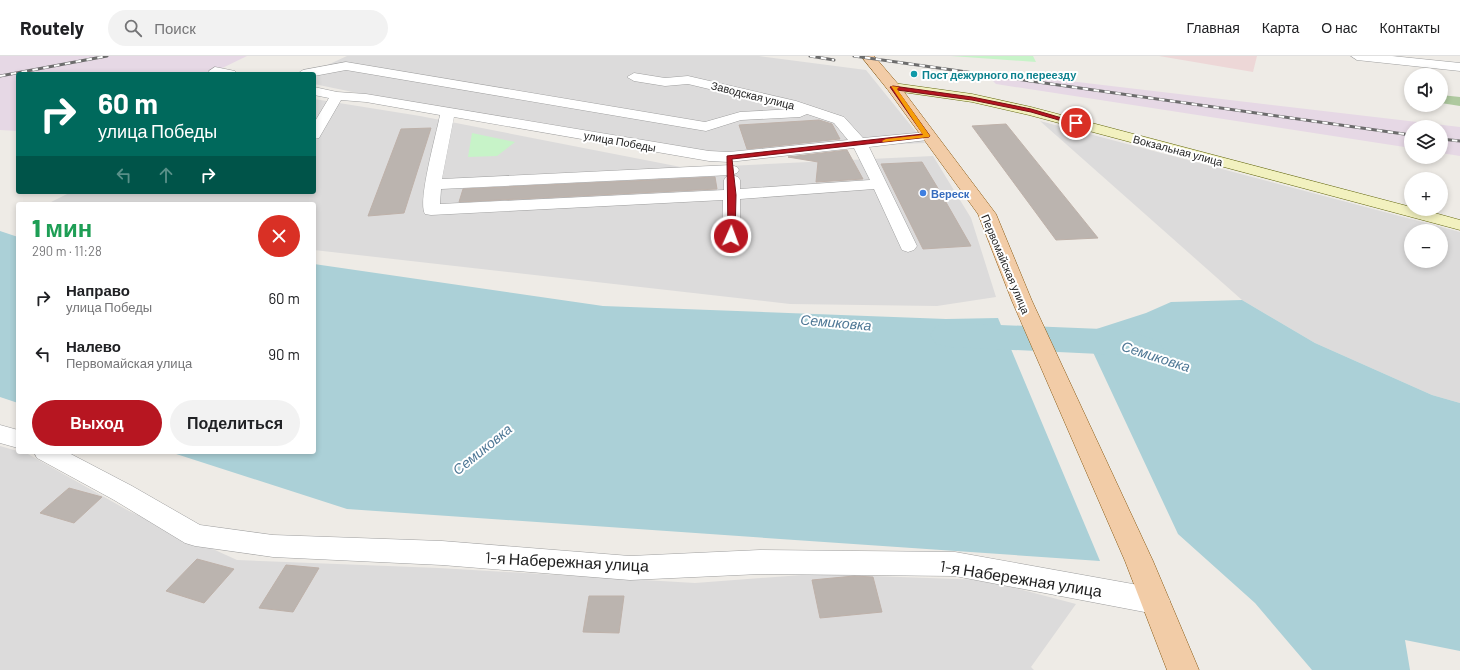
<!DOCTYPE html>
<html lang="ru">
<meta charset="utf-8">
<style>
:root{--surface:#fff;--page:#f2f2f2;--text:#202124;--muted:#757577;--line:#e0e0e0;--accent:#b71621}
body{margin:0;font-family:Barlow,sans-serif;background:var(--page);color:var(--text);height:100vh;display:flex;flex-direction:column;font-size:15px;white-space:nowrap}
*{box-sizing:border-box;margin:0}
p{font-size:13px;color:var(--muted)}
.icon{flex:none;width:22px;height:22px;fill:none;stroke:currentColor;stroke-width:2;stroke-linecap:round;stroke-linejoin:round}
.map{position:relative;flex:1;overflow:hidden}
.sheet{position:absolute;left:16px;top:146px;width:300px;height:252px;display:flex;flex-direction:column;background:var(--surface);border-radius:4px;box-shadow:0 2px 6px #0003}
.sheet>*{flex:none}
.banner{position:absolute;left:16px;top:16px;width:300px;height:122px;border-radius:4px;box-shadow:0 2px 6px #0003;background:#00695c;color:#fff;overflow:hidden}
.tools{position:absolute;left:1404px;top:12px;display:grid;gap:8px}
.tools a{display:grid;place-items:center;width:44px;height:44px;border-radius:50%;background:var(--surface);box-shadow:0 2px 6px #0003;font-size:20px}
.pin{position:absolute;display:grid;place-items:center;width:34px;height:34px;color:#fff;margin:-17px;border:2px solid #fff;border-radius:50%;box-shadow:0 1px 4px #0007}
.me{position:absolute;width:44px;margin:-22px;rotate:2deg;stroke-linejoin:round;filter:drop-shadow(0 0 3px #0008)}
.turn{display:flex;align-items:center;gap:14px;height:84px;padding:0 16px;font-size:18px}
.turn .icon{width:52px;height:52px;stroke-width:2.5}
.turn b{display:block;font-size:28px;line-height:34px}
.lanes{display:flex;align-items:center;height:38px;padding:0 16px;background:#0003;justify-content:center;gap:20px;direction:ltr}
.lanes .off{opacity:.35}
.round{display:grid;place-items:center;flex:none;width:42px;height:42px;border-radius:21px;background:var(--page)}
.summary{display:flex;align-items:center;justify-content:space-between;height:68px;padding:0 16px}
h1{font-size:24px;font-weight:800;line-height:30px;color:#1e9e55}
.action{display:flex;gap:8px;margin-top:auto;padding:8px 16px}
.action a{flex:1;height:46px;border-radius:24px;background:var(--accent);color:#fff;font-size:16px;font-weight:800;line-height:46px;text-align:center}
.action a+a{background:var(--page);color:var(--text)}
ul{padding:0;list-style:none}
li{display:flex;align-items:center;gap:12px;height:56px;padding:0 16px}
li div{flex:1}
li b{display:block;font-size:15px}
li em{font-style:normal}
header{display:flex;align-items:center;gap:24px;box-sizing:border-box;height:56px;padding:0 20px;background:var(--surface);border-bottom:1px solid var(--line)}
header strong{font-size:19px}
nav{display:flex;gap:22px;margin-inline-start:auto;font-size:14px}
.search{width:280px;height:36px;background:var(--page);display:flex;align-items:center;gap:10px;box-sizing:border-box;padding:0 14px;border-radius:22px;color:var(--muted);font-size:15px}
.map>svg:first-child{display:block}
</style>
<header>
<strong>Routely</strong>
<div class="search"><svg class="icon" aria-label="search" viewBox="0 0 24 24"><circle cx="10" cy="10" r="6"/><path d="M15 15l6 6"/></svg>Поиск</div>
<nav><a>Главная</a><a>Карта</a><a>О нас</a><a>Контакты</a></nav>
</header>
<div class="map">
<svg width="1460" height="614" viewBox="0 0 1460 614">
<rect width="100%" height="100%" fill="#eeebe6"/>
<g fill="#dcdbdb" fill-rule="evenodd">
<path d="M347 0H759L866 14 925 87 701 97 382 42 314 28V18H308Z"/>
<path d="M314 43 420 60 686 112 933 100 971 162 996 241 937 250 790 248 314 194V148H47L71 136H314Z"/>
<path d="M1040 65 1460 176V347L1432 339 1315 287 1242 244ZM1411 175H1441V205H1411Z"/>
<path d="M0 390 28 398 129 455 237 504 439 512 695 527 815 518 985 524 1076 548 1031 611 1034 614H0Z"/>
</g>
<path fill="#edd7d7" d="M1159 0H1257L1253 16Z"/>
<g fill="#e6d8e5">
<path d="M0 0H247L210 18H18V75L0 74Z"/>
<path d="M983 15 1460 71V100L1441 97V71H1411V92L996 28Z"/>
</g>
<path fill="#aec99f" d="M1441 39 1460 41V50L1441 47Z"/>
<g fill="#c7f3c8">
<path d="M951 0H1033L1036 6Z"/>
<path d="M472 77 515 86 497 100 468 101Z"/>
</g>
<g fill="#abd0d7">
<path d="M0 175 18 181V347L0 341Z"/>
<path d="M314 208 603 250 946 263 998 262 1100 505 347 453 170 396H314Z"/>
<path d="M1242 244 1315 287 1432 339 1460 347V595L1405 584 1410 614H1312L1255 547 1178 478 1084 277 1146 257 1171 246Z"/>
</g>
<g fill="none" stroke-linecap="round" stroke-linejoin="round">
<path fill="#abd0d7" fill-rule="evenodd" d="M950 267 1127 274 1158 285 1164 294 1158 303 1144 307 1121 299 950 291 936 288 930 279 936 270Z"/>
</g>
<g fill="#bbb4af" stroke="#beb1a9">
<path d="M819 64 832 68 840 83 747 93 739 69Z"/>
<path d="M1006 68 1098 182 1056 184 972 70Z"/>
<path d="M431 72 404 157 368 160 401 73Z"/>
<path d="M847 94 863 123 816 126 818 106 788 101Z"/>
<path d="M922 106 939 134 971 190 923 193 881 108Z"/>
<path d="M715 121 717 133 459 146 463 133Z"/>
<path d="M69 432 102 441 74 467 40 457Z"/>
<path d="M197 503 234 513 204 547 166 535Z"/>
<path d="M286 509 319 512 293 556 259 552Z"/>
<path d="M854 520 873 521 882 556 820 562 812 524Z"/>
<path d="M589 540H624L619 577 583 576Z"/>
</g>
<g fill="none" stroke-linecap="round" stroke-linejoin="round">
<defs>
<g id="street">
<path d="M1351 0H1392L1460 7V15L1357 4Z"/>
<path d="M346 6 705 66 740 56 793 53 688 28 665 30 634 25 627 21 634 17 665 22 688 20 796 45 844 61 863 82 927 76 932 77 934 80 932 83 927 84 869 91 917 190 914 194 908 196 902 194 874 133 740 143V180L737 184 731 185 725 184 722 180 723 144 431 159 425 158C417 146 437 76 440 59L366 46 341 44 319 82 314 83V67L329 42 314 39V31L337 36 366 38 709 95 729 96 848 84 834 67 807 58 800 61 741 64 706 75 346 14 314 20V18H297L303 14ZM454 61 709 105 729 106 854 92 870 124 740 133V124L738 121 732 119 726 121 724 124V134L440 148 441 133 731 119 737 117 739 114 737 111 731 109 442 123Z"/>
<path d="M215 11 235 15 236 18H210L209 15Z"/>
<path d="M0 369 18 374V392L0 387Z"/>
<path d="M34 396H67L132 430 200 469 273 479 442 485 630 500 760 494 955 496 1155 532 1165 536 1170 545 1165 554 1155 558 955 520 760 518 630 524 442 509 273 501 195 490 185 487 114 444 37 402Z"/>
</g>
<path id="secondary" d="M893 27 972 38 1031 51 1411 151V153H1420L1460 164V174L1029 59 972 46 888 34 886 31 888 28Z"/>
<path id="primary" d="M861 0H874L898 28 996 158 1032 245 1153 505 1199 614H1167L1125 505 1012 245 978 158 888 34Z"/>
</defs>
<use href="#street" stroke="#9f9f9f" stroke-width="1"/>
<use href="#secondary" stroke="#666a11" stroke-width="1"/>
<use href="#primary" stroke="#885810" stroke-width="1"/>
<use href="#street" fill="#fff" fill-rule="evenodd"/>
<use href="#secondary" fill="#f2f1bf" fill-rule="evenodd"/>
<use href="#primary" fill="#f2cca7" fill-rule="evenodd"/>
<defs>
<g id="rail">
<path d="M810 0 834 4"/>
<path d="M854 0 1411 79"/>
<path d="M0 20 107 0"/>
<path d="M1441 83 1460 85"/>
</g>
</defs>
<use href="#rail" stroke="#6c6c6c" stroke-width="3"/>
<use href="#rail" stroke="#fff" stroke-width="2" stroke-dasharray="5.5" stroke-linecap="butt"/>
</g>
<path fill="#b71621" stroke="#770e15" d="M893 30 972 41 1031 53 1079 67 1076 69 1031 56 972 44 897 34 930 80 929 81 732 103 736 139 735 180 728 182 727 100 923 78 890 31Z"/>
<path fill="#f59e0b" d="M891 30 899 31 897 33 930 80 929 81 883 86 882 85 886 83 923 79Z"/>
<circle fill="#0f9aa8" stroke="#fff" stroke-width="1.5" cx="914" cy="18" r="4"/>
<circle fill="#3f7fe0" stroke="#fff" stroke-width="1.5" cx="923" cy="137" r="4"/>
<g text-anchor="middle" dominant-baseline="central" stroke-width="4" stroke-linejoin="round" paint-order="stroke">
<g font-size="11" font-weight="bold" fill="#0d838f" stroke="#fff" text-anchor="start">
<text x="922" y="18">Пост дежурного по переезду</text>
</g>
<g font-size="11" fill="#1e1e1e" stroke="#fff">
<text transform="translate(753 39) rotate(14)">Заводская улица</text>
<text transform="translate(620 85) rotate(10)">улица Победы</text>
<text transform="translate(1178 94) rotate(15)">Вокзальная улица</text>
<text transform="translate(1006 208) rotate(67)">Первомайская улица</text>
</g>
<g font-size="11" font-weight="bold" fill="#366cbe" stroke="#fff" text-anchor="start">
<text x="931" y="137">Вереск</text>
</g>
<g font-size="14" font-style="italic" fill="#4e7795" stroke="#fff">
<text transform="translate(836 266) rotate(5)">Семиковка</text>
<text transform="translate(1156 300) rotate(18)">Семиковка</text>
<text transform="translate(482 393) rotate(-39)">Семиковка</text>
</g>
<g font-size="16" fill="#1e1e1e" stroke="#fff">
<text transform="translate(567 505) rotate(3)">1-я Набережная улица</text>
<text transform="translate(1021 522) rotate(9)">1-я Набережная улица</text>
</g>
</g>
</svg>
<div class="tools">
<a><svg class="icon" aria-label="sound" viewBox="0 0 24 24"><path d="M4 9h4l5-4v14l-5-4H4zM17 9q2 3 0 6"/></svg></a>
<a><svg class="icon" aria-label="layers" viewBox="0 0 24 24"><path d="M12 4l9 5-9 5-9-5zM3 14l9 5 9-5"/></svg></a>
<a>+</a>
<a>−</a>
</div>
<div class="pin" style="left:1076px;top:67px;background:#d93025"><svg class="icon" aria-label="arrive" viewBox="0 0 24 24"><path d="M6 21V4h12l-3 4 3 4H6"/></svg></div>
<svg class="me" style="left:731px;top:180px" viewBox="-20 -20 40 40"><circle r="17" fill="#b71621" stroke="#fff" stroke-width="3"/><path d="M0-11L8 9 0 5-8 9z" fill="#fff"/></svg>
<div class="banner">
<div class="turn"><svg class="icon" aria-label="right" viewBox="0 0 24 24"><path d="M7 20v-9h11M14 6l5 5-5 5"/></svg><div><b>60 m</b>улица Победы</div></div>
<div class="lanes"><svg class="icon off" aria-label="left" viewBox="0 0 24 24"><path d="M17 20v-9H6M10 6l-5 5 5 5"/></svg><svg class="icon off" aria-label="ahead" viewBox="0 0 24 24"><path d="M12 20V5M6 11l6-6 6 6"/></svg><svg class="icon" aria-label="right" viewBox="0 0 24 24"><path d="M7 20v-9h11M14 6l5 5-5 5"/></svg></div>
</div>
<section class="sheet">
<div class="summary"><div><h1>1 мин</h1><p>290 m · 11:28</p></div><a class="round" style="background:#d93025;color:#fff"><svg class="icon" aria-label="close" viewBox="0 0 24 24"><path d="M6 6l12 12M18 6L6 18"/></svg></a></div>
<ul>
<li><svg class="icon" aria-label="right" viewBox="0 0 24 24"><path d="M7 20v-9h11M14 6l5 5-5 5"/></svg><div><b>Направо</b><p>улица Победы</p></div><em>60 m</em></li>
<li><svg class="icon" aria-label="left" viewBox="0 0 24 24"><path d="M17 20v-9H6M10 6l-5 5 5 5"/></svg><div><b>Налево</b><p>Первомайская улица</p></div><em>90 m</em></li>
</ul>
<div class="action"><a>Выход</a><a>Поделиться</a></div>
</section>
</div>
